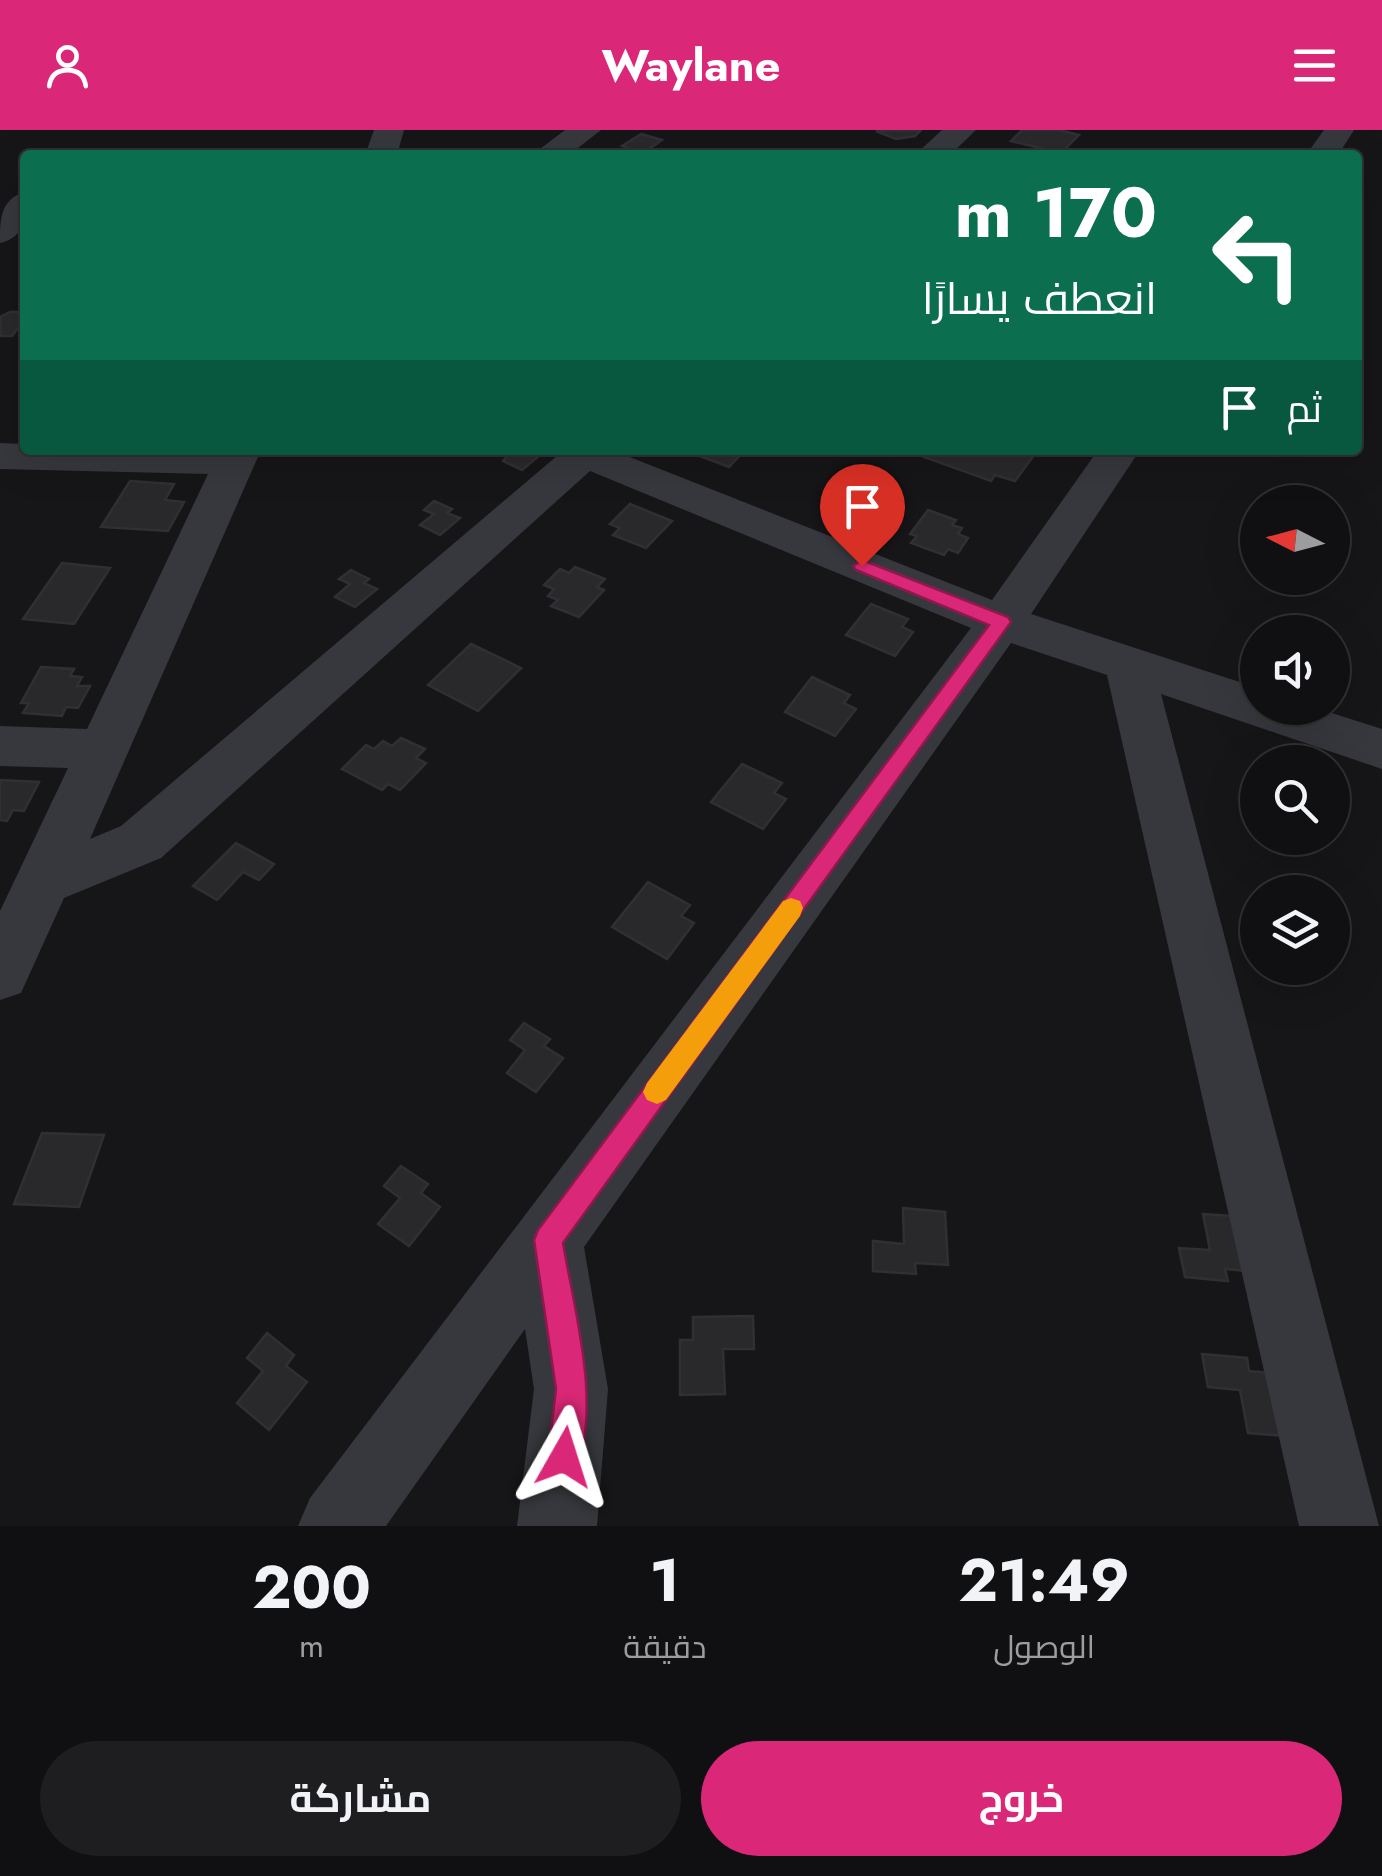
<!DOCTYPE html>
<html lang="ar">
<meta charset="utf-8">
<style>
:root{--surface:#101012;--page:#1e1e20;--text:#f1f3f6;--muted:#9c9d9f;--line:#303032;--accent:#db2777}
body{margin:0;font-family:Jost,Cairo,sans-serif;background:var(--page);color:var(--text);direction:rtl;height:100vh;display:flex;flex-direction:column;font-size:38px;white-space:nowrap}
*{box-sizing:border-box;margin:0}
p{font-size:32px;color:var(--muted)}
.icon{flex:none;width:55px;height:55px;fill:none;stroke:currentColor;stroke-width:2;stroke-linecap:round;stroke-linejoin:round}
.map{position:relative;height:1396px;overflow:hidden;direction:ltr}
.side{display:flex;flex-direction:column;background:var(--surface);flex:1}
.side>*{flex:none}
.guide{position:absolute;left:20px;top:20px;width:1342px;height:305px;border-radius:10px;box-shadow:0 10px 40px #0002,0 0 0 2px var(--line);direction:rtl;background:#0b6e4f;color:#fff;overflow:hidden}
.needle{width:65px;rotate:276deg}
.fabs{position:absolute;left:1240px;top:355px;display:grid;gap:20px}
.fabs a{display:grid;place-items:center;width:110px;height:110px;border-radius:50%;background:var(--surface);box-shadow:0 10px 40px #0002,0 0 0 2px var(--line);font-size:50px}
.pin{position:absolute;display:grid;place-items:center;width:85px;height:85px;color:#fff;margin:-102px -42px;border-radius:50% 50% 50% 0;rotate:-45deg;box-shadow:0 0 10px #0007}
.pin .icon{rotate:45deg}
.me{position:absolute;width:110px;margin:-55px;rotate:6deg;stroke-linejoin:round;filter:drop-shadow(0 0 8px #0008)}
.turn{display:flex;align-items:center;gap:35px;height:210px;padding:0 40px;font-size:45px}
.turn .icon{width:130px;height:130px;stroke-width:2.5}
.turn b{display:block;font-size:70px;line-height:85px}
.then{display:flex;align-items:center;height:95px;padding:0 40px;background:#0003;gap:20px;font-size:38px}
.eta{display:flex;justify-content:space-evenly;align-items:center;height:170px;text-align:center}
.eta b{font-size:60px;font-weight:700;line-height:70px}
.button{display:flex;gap:20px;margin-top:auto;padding:20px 40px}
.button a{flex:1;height:115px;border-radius:60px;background:var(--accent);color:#fff;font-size:40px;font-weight:700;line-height:115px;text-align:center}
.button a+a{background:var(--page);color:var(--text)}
header{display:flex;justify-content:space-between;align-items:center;height:130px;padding:0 40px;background:var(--accent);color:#fff;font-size:45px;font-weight:700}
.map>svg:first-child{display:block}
</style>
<header><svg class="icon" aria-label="menu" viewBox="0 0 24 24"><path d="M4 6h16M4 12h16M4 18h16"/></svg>Waylane<svg class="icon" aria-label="person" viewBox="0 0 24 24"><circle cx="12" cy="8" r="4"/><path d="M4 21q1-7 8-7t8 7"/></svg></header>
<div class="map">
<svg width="1382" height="1396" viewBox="0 0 1382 1396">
<rect width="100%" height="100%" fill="#161618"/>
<g fill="#29292c" stroke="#303034" stroke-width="2.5">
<path d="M921 0 915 6 896 9 876 1Z"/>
<path d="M1022 0H1059L1079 5 1061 23 1011 11Z"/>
<path d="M641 4 662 10 643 23 622 16Z"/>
<path d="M10 182H25V189L12 206H0V187Z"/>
<path d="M512 320H529L540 325 522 340 503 331Z"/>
<path d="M703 320H745L729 337 697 325Z"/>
<path d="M1023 320 1035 324 1015 351 995 345 991 351 924 327 930 320Z"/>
<path d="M130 351 174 354 165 370 184 372 168 401 101 397Z"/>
<path d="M434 371 452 379 447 383 460 388 440 405 420 395 434 384 424 380Z"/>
<path d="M630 374 672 391 646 418 613 405 620 398 610 394Z"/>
<path d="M928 380 956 390 952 395 962 398 958 404 968 408 958 423 948 419 944 425 911 413 917 406 910 404Z"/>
<path d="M62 433 110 438 74 494 23 489Z"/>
<path d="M575 437 605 449 597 457 604 460 579 487 551 476 558 470 548 466 554 459 544 455 560 439 569 443Z"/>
<path d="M351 440 369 449 364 453 377 459 355 477 335 467 350 454 339 449Z"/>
<path d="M871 474 908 489 902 497 913 502 895 526 846 505Z"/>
<path d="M471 514 521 538 478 581 428 555Z"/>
<path d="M41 537 74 539 70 546 82 547 77 556H90L78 578 66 577 62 586 23 583 29 573H21Z"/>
<path d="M812 547 850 565 844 573 856 579 835 606 785 582Z"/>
<path d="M401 608 425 619 416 628 426 633 400 660 388 654 382 660 342 639 366 615 374 619 383 611 392 616Z"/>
<path d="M742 634 782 653 774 663 786 669 763 699 711 672Z"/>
<path d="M0 650 39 652 24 681 13 680 7 691 0 690Z"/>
<path d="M236 713 274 734 259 750 243 742 217 770 193 756Z"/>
<path d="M648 752 690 775 681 786 694 793 667 829 612 797Z"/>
<path d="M524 893 550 909 544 916 563 928 536 962 507 943 525 920 510 910Z"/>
<path d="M42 1003 104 1005 79 1077 14 1074Z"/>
<path d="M401 1036 428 1054 421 1063 440 1077 409 1116 378 1094 400 1068 384 1056Z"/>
<path d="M903 1078 945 1082 948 1135 915 1133 916 1144 873 1141V1111L904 1114Z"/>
<path d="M1203 1084 1247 1087 1258 1142 1225 1139 1228 1151 1185 1147 1179 1118 1210 1120Z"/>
<path d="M753 1186 754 1219H723L725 1264 680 1265V1210H693V1187Z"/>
<path d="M267 1203 294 1225 286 1236 307 1252 269 1300 237 1273 263 1241 247 1228Z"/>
<path d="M1202 1224 1247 1228 1249 1241 1284 1244 1296 1307 1248 1303 1240 1260 1208 1257Z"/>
</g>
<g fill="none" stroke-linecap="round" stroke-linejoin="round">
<g fill="#37383d" fill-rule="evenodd">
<path d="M374 0H404L397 25H365Z"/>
<path d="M565 0H601L569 25H532Z"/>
<path d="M942 0H976L950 25H915Z"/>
<path d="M1324 0H1354L1338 25H1306Z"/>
<path d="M25 62C25 85 27 107 0 113 0 90 0 69 25 62Z"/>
<path d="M0 313 25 314V320H261L90 709 121 696 558 325 554 320H612L992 470 1098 320H1140L1031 484 1258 558V578H1316L1382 599V639L1161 564 1379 1396H1299L1107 545 1011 513 584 1117 608 1259 597 1396H517L534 1259 525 1199 386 1396H298L310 1368 971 498 590 341 161 728 64 768 21 863 0 870V781L68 638 0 636V596L87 599 208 344 0 339Z"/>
</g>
</g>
<path fill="#db2777" stroke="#8e194d" stroke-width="2.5" d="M862 430 1008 487 1011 492 563 1113C574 1179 602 1275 576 1339L564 1343 553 1339 548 1327 556 1259 534 1110 538 1100 989 495 856 440 853 436Z"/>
<path fill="#f59e0b" d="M791 768 800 771 803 778 800 786 666 970 657 974 647 970 643 962 647 953 783 771Z"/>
</svg>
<div class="fabs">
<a><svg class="needle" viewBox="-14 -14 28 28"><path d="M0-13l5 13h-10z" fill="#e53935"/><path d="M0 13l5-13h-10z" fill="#9c9d9f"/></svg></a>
<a><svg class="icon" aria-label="sound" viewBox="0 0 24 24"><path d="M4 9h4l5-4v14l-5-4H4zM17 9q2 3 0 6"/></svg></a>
<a><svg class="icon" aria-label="search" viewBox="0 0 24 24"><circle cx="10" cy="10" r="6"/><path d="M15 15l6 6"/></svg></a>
<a><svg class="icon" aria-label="layers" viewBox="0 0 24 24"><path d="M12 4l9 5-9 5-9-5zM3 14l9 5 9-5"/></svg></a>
</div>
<div class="pin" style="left:862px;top:436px;background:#d93025"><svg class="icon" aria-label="arrive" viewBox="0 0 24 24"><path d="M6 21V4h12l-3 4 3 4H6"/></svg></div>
<svg class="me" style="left:564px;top:1327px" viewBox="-20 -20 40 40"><path d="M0-17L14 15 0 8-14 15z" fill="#db2777" stroke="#fff" stroke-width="4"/></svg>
<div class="guide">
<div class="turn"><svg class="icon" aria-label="left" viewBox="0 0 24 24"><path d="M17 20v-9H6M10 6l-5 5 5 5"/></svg><div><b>170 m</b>انعطف يسارًا</div></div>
<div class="then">ثم<svg class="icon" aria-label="arrive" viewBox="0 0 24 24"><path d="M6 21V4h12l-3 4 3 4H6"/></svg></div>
</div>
</div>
<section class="side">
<div class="eta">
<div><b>21:49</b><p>الوصول</p></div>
<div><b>1</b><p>دقيقة</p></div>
<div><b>200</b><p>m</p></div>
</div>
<div class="button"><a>خروج</a><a>مشاركة</a></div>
</section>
